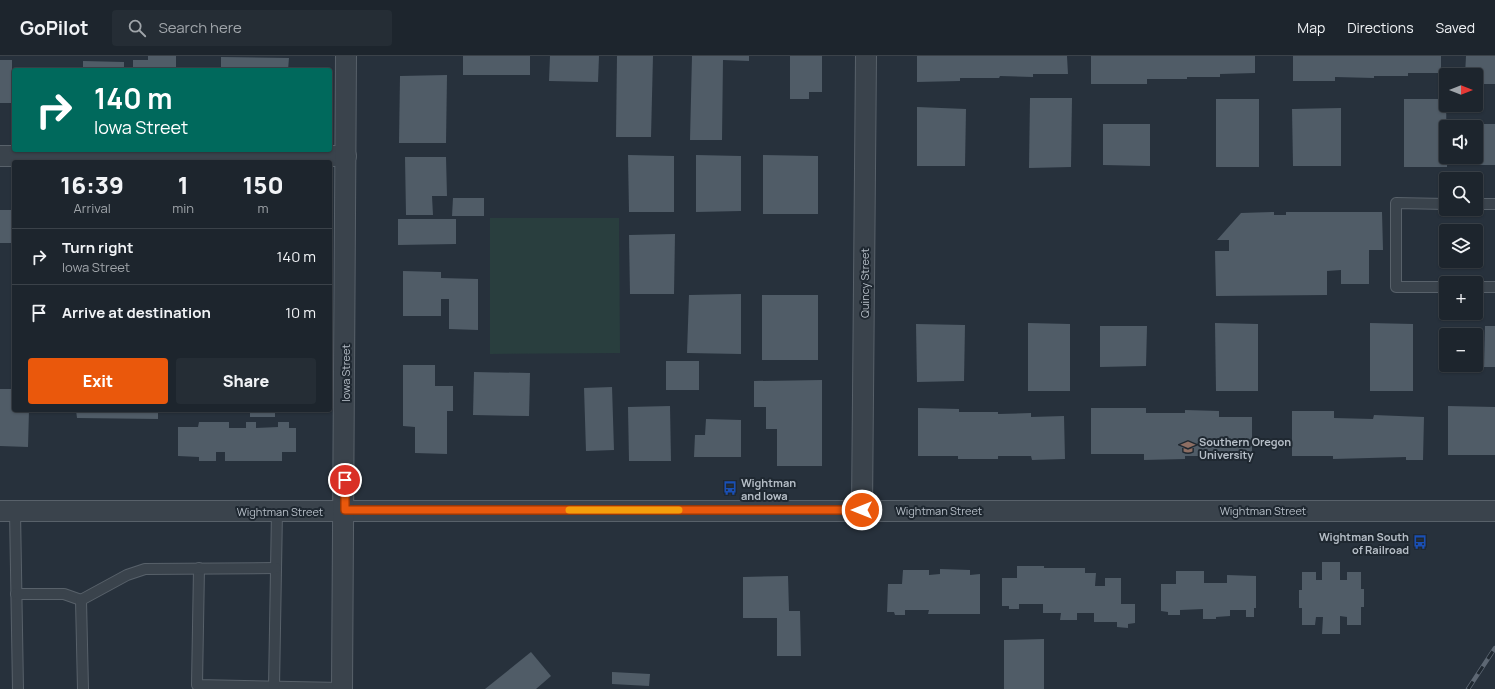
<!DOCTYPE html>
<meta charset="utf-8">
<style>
:root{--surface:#1d252d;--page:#252d35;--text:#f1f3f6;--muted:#a0a5aa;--line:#3b4249;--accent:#ea580c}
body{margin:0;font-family:Manrope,sans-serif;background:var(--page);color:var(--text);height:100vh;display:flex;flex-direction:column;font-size:15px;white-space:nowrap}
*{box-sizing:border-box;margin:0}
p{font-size:13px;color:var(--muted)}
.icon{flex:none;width:22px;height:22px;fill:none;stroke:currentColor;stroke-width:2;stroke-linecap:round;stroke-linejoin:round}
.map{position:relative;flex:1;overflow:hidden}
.panel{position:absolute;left:12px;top:104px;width:320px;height:252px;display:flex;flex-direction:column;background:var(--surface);border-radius:4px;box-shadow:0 1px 3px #0004,0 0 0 1px var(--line)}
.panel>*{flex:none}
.top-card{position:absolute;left:12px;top:12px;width:320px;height:84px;border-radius:4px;box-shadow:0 1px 3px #0004,0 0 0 1px var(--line);background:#00695c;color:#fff;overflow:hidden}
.needle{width:26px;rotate:90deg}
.buttons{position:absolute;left:1439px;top:12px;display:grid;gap:8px}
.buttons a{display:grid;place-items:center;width:44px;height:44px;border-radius:4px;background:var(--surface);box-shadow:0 1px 3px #0004,0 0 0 1px var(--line);font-size:20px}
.pin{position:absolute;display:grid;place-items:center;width:34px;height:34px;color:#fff;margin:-17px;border:2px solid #fff;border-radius:50%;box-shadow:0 1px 4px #0007}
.me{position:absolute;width:44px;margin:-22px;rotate:270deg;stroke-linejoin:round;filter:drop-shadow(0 0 3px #0008)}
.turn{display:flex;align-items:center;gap:14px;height:84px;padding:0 16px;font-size:18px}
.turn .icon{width:52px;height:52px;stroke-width:2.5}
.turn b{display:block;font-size:28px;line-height:34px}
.eta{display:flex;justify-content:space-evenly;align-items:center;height:68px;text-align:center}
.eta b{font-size:24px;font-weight:800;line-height:28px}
.cta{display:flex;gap:8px;margin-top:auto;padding:8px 16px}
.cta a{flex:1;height:46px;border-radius:4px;background:var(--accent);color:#fff;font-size:16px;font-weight:800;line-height:46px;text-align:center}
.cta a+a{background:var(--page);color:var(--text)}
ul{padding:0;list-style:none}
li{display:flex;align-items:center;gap:12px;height:56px;padding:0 16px;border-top:1px solid var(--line)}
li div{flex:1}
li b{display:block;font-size:15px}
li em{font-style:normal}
header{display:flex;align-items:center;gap:24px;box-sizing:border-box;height:56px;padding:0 20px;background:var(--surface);border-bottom:1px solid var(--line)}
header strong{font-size:19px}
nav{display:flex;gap:22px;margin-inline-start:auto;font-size:14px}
.search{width:280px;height:36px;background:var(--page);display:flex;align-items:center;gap:10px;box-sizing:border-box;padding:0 14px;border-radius:4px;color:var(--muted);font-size:15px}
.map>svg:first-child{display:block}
</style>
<header>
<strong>GoPilot</strong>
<div class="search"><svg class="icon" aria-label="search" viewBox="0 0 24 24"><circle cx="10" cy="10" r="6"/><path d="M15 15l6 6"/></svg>Search here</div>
<nav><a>Map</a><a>Directions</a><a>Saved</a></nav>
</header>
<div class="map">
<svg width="1495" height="633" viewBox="0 0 1495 633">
<rect width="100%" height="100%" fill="#27313c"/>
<path fill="#293e3e" d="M490 162H619L620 297 490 298Z"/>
<g fill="#505c67">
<path d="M148 0H176V14H133V4H148Z"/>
<rect x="463" y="0" width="67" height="19"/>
<path d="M550 0H599L598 26 549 25Z"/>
<path d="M617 0H653L651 81H616Z"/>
<path d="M692 0H749V5L723 4 722 84H690Z"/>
<path d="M790 0H822V36H809V43H790Z"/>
<path d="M917 0H1067L1068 18H1033V21L1000 20 999 22H960V25L917 26Z"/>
<path d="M1091 0H1255V17L1220 18V21H1187V23H1147V28H1091Z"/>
<path d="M1293 0H1441V17H1408V20H1374V22L1335 21V25H1293Z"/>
<path d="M1466 0H1495V28H1476V19H1465Z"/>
<path d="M221 1 289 2 288 14H221Z"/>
<rect x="0" y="4" width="12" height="43"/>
<path d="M83 5 124 6V14H83Z"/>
<path d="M447 19 446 87H399L400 20Z"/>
<path d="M1030 42H1072L1071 111 1029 112Z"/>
<rect x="1216" y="43" width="43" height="68"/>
<path d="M1404 43H1446L1447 111H1404Z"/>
<path d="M917 51 966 53 965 110H917Z"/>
<path d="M1341 52V110H1293L1292 53Z"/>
<path d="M1103 68H1150V110L1103 109Z"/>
<rect x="1478" y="68" width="17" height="41"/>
<path d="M628 99 674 100V156H629Z"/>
<path d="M696 99 741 100V155L696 156Z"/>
<path d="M763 99 818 100V158H763Z"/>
<path d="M405 101H446L447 140H432L433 159H406Z"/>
<path d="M453 142H484V160H452Z"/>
<rect x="0" y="154" width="14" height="33"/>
<path d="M1274 156V159H1286V156H1382L1383 194H1369V228H1341V214L1327 215V239L1216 240 1215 195H1229V184H1217L1241 157Z"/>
<path d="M398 163H456V188L398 189Z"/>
<path d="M675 178 674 238H630L629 179Z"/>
<path d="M403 215 441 216V222L478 223V274L449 273V243H441V260H403Z"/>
<path d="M741 238V298L687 297 689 239Z"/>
<rect x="762" y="239" width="56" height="65"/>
<path d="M1028 267 1070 268V335H1028Z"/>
<path d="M1215 267 1258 268V335H1216Z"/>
<path d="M1370 267 1413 268V335H1370Z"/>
<path d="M916 268 965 269 964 325 917 326Z"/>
<path d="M1100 270H1147L1146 310 1100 311Z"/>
<path d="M1485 270H1495V311H1484Z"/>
<rect x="666" y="305" width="33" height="29"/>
<path d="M403 309H435V330H453V355H447V398L415 397V371L403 370Z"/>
<path d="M474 316 530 317 529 360 473 359Z"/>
<path d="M822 324V410H777V373H766V351H754V325Z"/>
<path d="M612 331 614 394 586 395 584 332Z"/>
<path d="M0 333H14V354H29L28 391 0 390Z"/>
<path d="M670 350 671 405H629L628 351Z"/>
<path d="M1448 350 1495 351V399H1448Z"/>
<path d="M918 352 959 353V356H998V358L1031 357V361L1064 360 1065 403 1032 404 1031 400H998V403H958V400H918Z"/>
<path d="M1091 352H1146V357H1185V354L1219 355V361H1252V403H1218V400H1185V403L1144 404V398H1091Z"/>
<path d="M76 354H158V363L77 362Z"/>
<rect x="250" y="354" width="25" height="7"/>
<path d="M1292 355H1334V362L1373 363 1374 359 1424 361 1423 404H1406V401L1333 403V400H1292Z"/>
<path d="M706 363 741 364V401H694L695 379H705Z"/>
<path d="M199 366H229V372H246V366H256V372L278 371V366H289V372H296V396H282V405H225V396H216V405H199V401L178 400V371H198Z"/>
<path d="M1322 506H1340V524H1347V516H1361V533H1364V551H1361V569H1347V561L1340 560V578H1322L1323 561H1316L1315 569H1302V552H1299V534H1302V516H1316V524H1322Z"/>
<path d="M1017 510H1044V512H1085V517H1096L1095 530H1105V522H1121V548H1135V567L1128 568V572L1117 571V566H1094V557H1077V564H1060L1061 557H1043V548H1019V553H1009V550H1002V522H1017Z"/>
<path d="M940 513 970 514V519L980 518V558H928L929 554H905V559H895L894 556H887L888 528H902L903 514H929V519L940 518Z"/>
<path d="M1176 515H1204V527H1227V519L1256 520V552H1254V561H1246V554H1230V560L1216 561V563H1203V553L1180 554V559H1168V556L1161 555V528H1176Z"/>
<path d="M788 520 789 555H800L801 600H777V562H743V521Z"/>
<path d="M1044 583V633H1004V584Z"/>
<path d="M531 596 551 620 536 633H485Z"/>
<path d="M612 616 650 618 649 630 612 628Z"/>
</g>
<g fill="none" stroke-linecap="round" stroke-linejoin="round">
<defs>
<g id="lane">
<path d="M1446 148 1396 147V231H1446"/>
<path d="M1476 148H1495"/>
<path d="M1476 231H1495"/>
<path d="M15 455 18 633"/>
<path d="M199 512 197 629 342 632"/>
<path d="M16 538H64L81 544"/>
<path d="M274 631 277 455"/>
<path d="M83 633 81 544 127 519 145 513 276 512"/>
</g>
<g id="street">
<path d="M0 100H346"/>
<path d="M862 454 866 0"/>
<path d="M0 455H1495"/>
<path d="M342 633 346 0"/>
</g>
</defs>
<use href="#lane" stroke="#58616a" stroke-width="12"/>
<use href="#street" stroke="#58616a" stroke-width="22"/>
<use href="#lane" stroke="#3a434c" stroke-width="10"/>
<use href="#street" stroke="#3a434c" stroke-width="20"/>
<defs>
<path id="rail" d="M1468 633 1495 592"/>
</defs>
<use href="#rail" stroke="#5d6773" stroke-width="4.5"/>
<use href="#rail" stroke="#1f2831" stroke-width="3" stroke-dasharray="9" stroke-linecap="butt"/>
</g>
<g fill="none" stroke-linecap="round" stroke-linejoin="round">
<defs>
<path id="route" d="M345 424V454H862"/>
</defs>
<use href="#route" stroke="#983908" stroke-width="10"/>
<use href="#route" stroke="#ea580c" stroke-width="7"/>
<path stroke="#f59e0b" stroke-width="7" d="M569 454H679"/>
</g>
<defs>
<symbol id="university-bare" viewBox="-9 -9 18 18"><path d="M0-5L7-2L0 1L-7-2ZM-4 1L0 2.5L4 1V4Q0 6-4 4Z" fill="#8d6e63" stroke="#1f2831" stroke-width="2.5" paint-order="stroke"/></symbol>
<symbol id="bus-bare" viewBox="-9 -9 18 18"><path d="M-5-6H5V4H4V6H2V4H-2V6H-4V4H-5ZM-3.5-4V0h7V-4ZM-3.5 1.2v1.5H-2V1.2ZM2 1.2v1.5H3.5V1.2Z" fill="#1a4fb4" stroke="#1f2831" stroke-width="2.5" paint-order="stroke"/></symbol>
</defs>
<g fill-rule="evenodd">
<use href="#university-bare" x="1178" y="381" width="20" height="20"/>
<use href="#bus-bare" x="720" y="422" width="20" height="20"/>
<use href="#bus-bare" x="1410" y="476" width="20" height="20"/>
</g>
<g text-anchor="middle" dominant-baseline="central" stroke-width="4" stroke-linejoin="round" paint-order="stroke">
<g font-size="11" fill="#b6bec7" stroke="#1f2831">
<text transform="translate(864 227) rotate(-90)">Quincy Street</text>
<text transform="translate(345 317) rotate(-90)">Iowa Street</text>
<text x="939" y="454">Wightman Street</text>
<text x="1263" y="454">Wightman Street</text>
<text x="280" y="455">Wightman Street</text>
</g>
<g font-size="11" font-weight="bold" fill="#b6bec7" stroke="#1f2831" text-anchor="start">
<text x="1199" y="385">Southern Oregon<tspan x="1199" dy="13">University</tspan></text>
<text x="741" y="426">Wightman<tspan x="741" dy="13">and Iowa</tspan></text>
<text x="1409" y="480" text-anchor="end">Wightman South<tspan x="1409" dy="13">of Railroad</tspan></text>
</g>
</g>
</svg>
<div class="buttons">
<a><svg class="needle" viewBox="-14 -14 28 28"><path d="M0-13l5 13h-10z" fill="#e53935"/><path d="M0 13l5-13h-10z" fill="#a0a5aa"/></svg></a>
<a><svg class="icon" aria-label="sound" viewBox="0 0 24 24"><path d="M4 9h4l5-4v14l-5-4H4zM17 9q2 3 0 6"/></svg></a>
<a><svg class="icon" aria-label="search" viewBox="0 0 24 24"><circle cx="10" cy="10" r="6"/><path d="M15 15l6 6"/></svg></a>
<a><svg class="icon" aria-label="layers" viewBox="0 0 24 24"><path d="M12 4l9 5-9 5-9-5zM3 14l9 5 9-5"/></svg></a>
<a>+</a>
<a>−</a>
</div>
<div class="pin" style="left:345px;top:424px;background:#d93025"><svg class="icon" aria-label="arrive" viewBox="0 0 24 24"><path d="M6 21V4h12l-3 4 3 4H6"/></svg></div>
<svg class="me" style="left:862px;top:454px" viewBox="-20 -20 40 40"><circle r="17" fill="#ea580c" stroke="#fff" stroke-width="3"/><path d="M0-11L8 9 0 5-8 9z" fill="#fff"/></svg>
<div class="top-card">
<div class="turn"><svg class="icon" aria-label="right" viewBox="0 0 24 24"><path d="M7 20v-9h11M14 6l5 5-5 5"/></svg><div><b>140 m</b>Iowa Street</div></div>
</div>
<section class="panel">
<div class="eta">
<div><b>16:39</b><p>Arrival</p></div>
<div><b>1</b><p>min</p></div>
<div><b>150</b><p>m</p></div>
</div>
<ul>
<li><svg class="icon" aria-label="right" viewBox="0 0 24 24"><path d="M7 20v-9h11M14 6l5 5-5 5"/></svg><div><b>Turn right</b><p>Iowa Street</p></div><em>140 m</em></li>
<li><svg class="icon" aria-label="arrive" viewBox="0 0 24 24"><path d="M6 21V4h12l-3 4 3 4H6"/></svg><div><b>Arrive at destination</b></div><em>10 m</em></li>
</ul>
<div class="cta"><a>Exit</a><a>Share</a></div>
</section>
</div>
